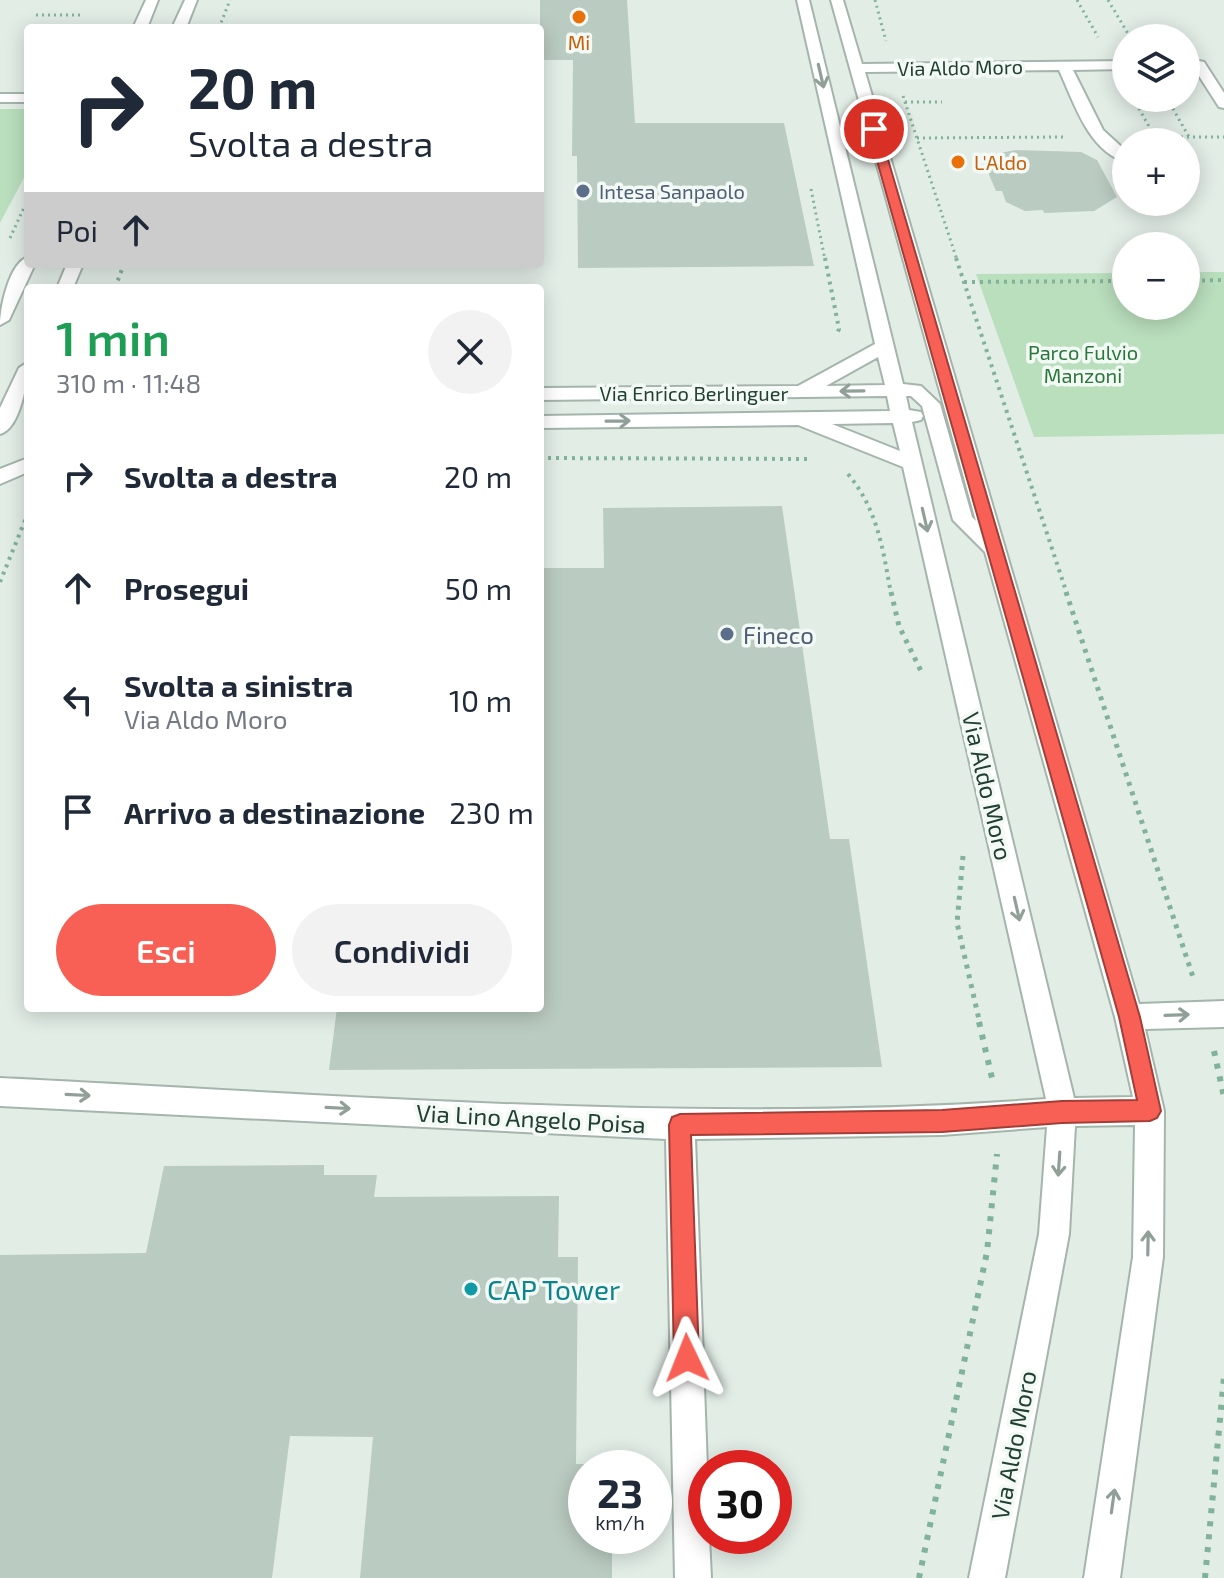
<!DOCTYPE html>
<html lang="it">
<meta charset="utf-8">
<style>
:root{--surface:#fff;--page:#f2f2f3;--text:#1f2937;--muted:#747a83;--accent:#f86055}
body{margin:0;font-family:"Exo 2",sans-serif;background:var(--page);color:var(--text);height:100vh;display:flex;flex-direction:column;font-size:30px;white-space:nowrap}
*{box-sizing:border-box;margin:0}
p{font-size:26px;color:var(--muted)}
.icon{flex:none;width:44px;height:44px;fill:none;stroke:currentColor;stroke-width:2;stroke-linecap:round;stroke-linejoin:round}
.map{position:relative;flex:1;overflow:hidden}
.drawer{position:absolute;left:24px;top:284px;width:520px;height:728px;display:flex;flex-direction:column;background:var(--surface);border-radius:8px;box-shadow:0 4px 20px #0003}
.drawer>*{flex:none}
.banner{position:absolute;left:24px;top:24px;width:520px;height:244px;border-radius:8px;box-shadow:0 4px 20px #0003;background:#fff;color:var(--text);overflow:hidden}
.tools{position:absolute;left:1112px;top:24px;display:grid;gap:16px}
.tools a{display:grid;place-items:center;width:88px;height:88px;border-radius:50%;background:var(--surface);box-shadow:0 4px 20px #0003;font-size:40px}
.speed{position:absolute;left:568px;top:1450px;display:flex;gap:16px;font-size:40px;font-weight:700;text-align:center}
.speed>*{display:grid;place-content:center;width:104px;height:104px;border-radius:50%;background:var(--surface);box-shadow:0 4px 20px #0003;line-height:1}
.speed small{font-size:20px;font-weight:400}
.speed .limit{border:12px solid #d22;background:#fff;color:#111}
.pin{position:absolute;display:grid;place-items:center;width:68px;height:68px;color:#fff;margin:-34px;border:4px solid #fff;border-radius:50%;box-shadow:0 2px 8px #0007}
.me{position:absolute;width:88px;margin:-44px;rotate:358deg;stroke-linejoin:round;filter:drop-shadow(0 0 6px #0008)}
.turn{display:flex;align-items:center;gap:28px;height:168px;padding:0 32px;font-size:36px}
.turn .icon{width:104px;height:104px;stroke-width:2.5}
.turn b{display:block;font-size:56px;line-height:68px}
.then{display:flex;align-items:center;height:76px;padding:0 32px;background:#0003;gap:16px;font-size:30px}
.round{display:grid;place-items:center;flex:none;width:84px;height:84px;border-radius:42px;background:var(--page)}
.overview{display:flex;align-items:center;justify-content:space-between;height:136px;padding:0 32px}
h1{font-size:48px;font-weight:600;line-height:60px;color:#1e9e55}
.primary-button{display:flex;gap:16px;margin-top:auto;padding:16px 32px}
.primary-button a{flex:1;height:92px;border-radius:48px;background:var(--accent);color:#fff;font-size:32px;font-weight:600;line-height:92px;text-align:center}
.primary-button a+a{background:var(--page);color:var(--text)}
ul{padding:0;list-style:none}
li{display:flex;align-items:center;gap:24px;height:112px;padding:0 32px}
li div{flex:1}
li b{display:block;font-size:30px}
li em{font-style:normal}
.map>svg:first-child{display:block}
</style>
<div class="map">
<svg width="1224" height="1578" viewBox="0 0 1224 1578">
<rect width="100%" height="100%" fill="#e2ede6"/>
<g fill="#badfbd">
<path d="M0 109H28V170L0 223Z"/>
<path d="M1186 272H1224V434L1034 437 976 274 1126 273V306H1186Z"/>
</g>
<g fill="#bacbc1">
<path d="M540 0H627L635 123H784L814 266 578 268 577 156H572L573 60H540Z"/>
<path d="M1016 150 1081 152 1097 160 1117 197 1094 211 1044 213 1043 210 1025 211 1006 202 1002 191H996L985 165 1000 153Z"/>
<path d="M782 506 830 839H849L882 1067 329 1070 337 1008H540V568H604L603 508Z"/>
<path d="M324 1165V1175H377L374 1197 559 1196 558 1257H578L576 1464H611V1468H586V1536H612V1578H360L373 1437 290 1436 272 1578H0V1255L146 1253 164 1166Z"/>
</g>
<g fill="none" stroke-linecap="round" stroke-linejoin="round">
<defs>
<g id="minor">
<path d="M797 0H809L903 384 921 386 940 404 972 517 976 521 831 0H843L862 64 1126 61V69L1073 70 1103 130 1126 151V162C1088 151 1074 102 1059 70L865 72 1139 1004 1224 1001V1027L1145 1029 1164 1111 1163 1257 1120 1578H1084L1133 1257 1135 1125 1075 1126 1069 1234 1005 1578H969L1039 1234 1047 1127 942 1135 695 1139 707 1468 706 1536H709L711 1578H675L666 1139 0 1106V1078C348 1095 697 1125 1046 1099L903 467 798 425 540 428V416L890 411 887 396 540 400V388L798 386 875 344ZM878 357 885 385 826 386ZM906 396H911L922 406 953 520 985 552 1115 1017 1133 1097 1074 1098 912 422 921 420 923 416 921 412 909 410ZM893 423 900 451 832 424Z"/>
<path d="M1199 61 1204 62 1224 93V108L1219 107 1192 65Z"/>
<rect x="0" y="94" width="28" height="8"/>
<path d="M28 458V472L0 484V469Z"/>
</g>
<g id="tertiary">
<path d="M146 0H158L147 28H133Z"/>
<path d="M185 0H197L186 28H172Z"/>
<path d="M28 257V264H35L9 320 0 325C0 308 9 263 28 257Z"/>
<path d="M67 264H83L73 288H57Z"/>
<path d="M28 362C28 381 20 429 0 434V408L19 368Z"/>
</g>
</defs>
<use href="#minor" stroke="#a4b5ac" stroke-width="4"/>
<use href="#tertiary" stroke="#a4b5ac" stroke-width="4"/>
<g stroke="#81b29a" stroke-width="3" stroke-dasharray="2 4" stroke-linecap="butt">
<path d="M875 0 886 41"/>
<path d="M1077 0 1098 37"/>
<path d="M1108 0 1130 37"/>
<path d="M36 15H80"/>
<path d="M219 28 230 0"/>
<path d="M903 96 957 260"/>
<path d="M1133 98 1155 137"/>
<path d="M1167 98 1189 137"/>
<path d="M905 102H942"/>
<path d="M1145 137H1224"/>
<path d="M917 138 1063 137"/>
<path d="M811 189 825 260"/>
<path d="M10 238 28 199"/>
</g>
<g stroke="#81b29a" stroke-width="4" stroke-dasharray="3 5" stroke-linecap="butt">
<path d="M825 258 839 329 836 336"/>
<path d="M956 258 1067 594"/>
<path d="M1186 281 1224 280"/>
<path d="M964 282 1126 281"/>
<path d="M115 288 124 264"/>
<path d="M540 458 808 459"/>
<path d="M848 474C878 510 883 550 891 594"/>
<path d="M0 582 28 513"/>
</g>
<g stroke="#81b29a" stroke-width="5" stroke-dasharray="4 6" stroke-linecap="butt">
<path d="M891 592 899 626 921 671"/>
<path d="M1066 592 1194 980"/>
<path d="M963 856 957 923 980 1024"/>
</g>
<g stroke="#81b29a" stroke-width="6" stroke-dasharray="5 8" stroke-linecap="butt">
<path d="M979 1022 992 1078"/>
<path d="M1214 1051 1224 1097"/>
<path d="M919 1578 987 1252 997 1154"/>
<path d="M1205 1578 1224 1377"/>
</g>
<use href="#minor" fill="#fff" fill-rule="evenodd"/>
<use href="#tertiary" fill="#fff" fill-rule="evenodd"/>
</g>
<defs><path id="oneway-shaft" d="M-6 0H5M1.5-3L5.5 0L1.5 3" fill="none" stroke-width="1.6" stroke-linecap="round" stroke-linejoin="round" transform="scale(2)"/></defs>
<g stroke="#909f98">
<use href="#oneway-shaft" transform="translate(821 76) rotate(77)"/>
<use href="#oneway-shaft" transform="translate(852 391) rotate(179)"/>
<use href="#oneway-shaft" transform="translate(618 421) rotate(-1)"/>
<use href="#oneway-shaft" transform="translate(925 520) rotate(77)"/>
<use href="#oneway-shaft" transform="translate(1017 909) rotate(77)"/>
<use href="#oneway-shaft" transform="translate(1177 1015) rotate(-2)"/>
<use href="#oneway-shaft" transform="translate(78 1095) rotate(3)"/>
<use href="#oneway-shaft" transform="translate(338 1108) rotate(3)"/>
<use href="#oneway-shaft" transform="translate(1059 1164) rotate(94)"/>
<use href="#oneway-shaft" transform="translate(1148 1243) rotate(-89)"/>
<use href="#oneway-shaft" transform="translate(1113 1501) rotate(-82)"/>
</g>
<path fill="#f86055" stroke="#a13e37" stroke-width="2" d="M874 126 879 129 1140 1017 1161 1111 1157 1118 1150 1121 1062 1123 942 1132 691 1135 699 1358 695 1366 687 1370 678 1366 674 1358 669 1125 672 1117 680 1114 942 1110 1062 1101 1137 1100 1119 1017 868 129Z"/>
<g fill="#e8710a" stroke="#f3f9f5" stroke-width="3">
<circle cx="579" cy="17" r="8"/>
<circle cx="958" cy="162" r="8"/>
</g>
<g fill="#5c6f8a" stroke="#f3f9f5" stroke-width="3">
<circle cx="583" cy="191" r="8"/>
<circle cx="727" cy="634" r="8"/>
</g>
<circle fill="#0f9aa8" stroke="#f3f9f5" stroke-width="3" cx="471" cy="1289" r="8"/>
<g text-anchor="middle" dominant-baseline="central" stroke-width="7" stroke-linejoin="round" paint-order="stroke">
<g font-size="20" fill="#c56008" stroke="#f3f9f5">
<text x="579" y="42">Mi</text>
<text x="974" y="162" text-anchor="start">L'Aldo</text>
</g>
<g font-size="20" fill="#213f32" stroke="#f3f9f5">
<text transform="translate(960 67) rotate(-1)">Via Aldo Moro</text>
<text x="694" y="393">Via Enrico Berlinguer</text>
</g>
<g font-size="20" fill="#4e5e75" stroke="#f3f9f5" text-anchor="start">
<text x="599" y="191">Intesa Sanpaolo</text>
</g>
<g font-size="20" fill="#29783a" stroke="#f3f9f5">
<text x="1083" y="352">Parco Fulvio<tspan x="1083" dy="23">Manzoni</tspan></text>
</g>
<g font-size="24" fill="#4e5e75" stroke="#f3f9f5" text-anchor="start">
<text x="743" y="634">Fineco</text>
</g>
<g font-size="24" fill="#213f32" stroke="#f3f9f5">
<text transform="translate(988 786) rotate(77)">Via Aldo Moro</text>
<text transform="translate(531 1118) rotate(3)">Via Lino Angelo Poisa</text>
<text transform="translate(1013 1445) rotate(-79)">Via Aldo Moro</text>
</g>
<g font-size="28" fill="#0d838f" stroke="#f3f9f5" text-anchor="start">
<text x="487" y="1289">CAP Tower</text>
</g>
</g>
</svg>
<div class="tools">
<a><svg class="icon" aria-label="layers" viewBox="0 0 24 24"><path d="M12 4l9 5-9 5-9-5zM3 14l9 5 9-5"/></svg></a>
<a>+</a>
<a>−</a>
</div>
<div class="speed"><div>23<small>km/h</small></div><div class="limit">30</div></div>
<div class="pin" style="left:874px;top:129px;background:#d93025"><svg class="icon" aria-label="arrive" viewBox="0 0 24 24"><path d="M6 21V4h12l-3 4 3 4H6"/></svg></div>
<svg class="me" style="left:687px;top:1358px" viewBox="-20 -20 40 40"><path d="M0-17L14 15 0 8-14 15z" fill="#f86055" stroke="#fff" stroke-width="4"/></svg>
<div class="banner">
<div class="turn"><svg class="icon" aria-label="right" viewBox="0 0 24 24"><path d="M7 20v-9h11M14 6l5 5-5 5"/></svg><div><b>20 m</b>Svolta a destra</div></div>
<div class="then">Poi<svg class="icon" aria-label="ahead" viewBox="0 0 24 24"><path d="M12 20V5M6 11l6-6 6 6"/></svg></div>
</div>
<section class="drawer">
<div class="overview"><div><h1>1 min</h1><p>310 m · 11:48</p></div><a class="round"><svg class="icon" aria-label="close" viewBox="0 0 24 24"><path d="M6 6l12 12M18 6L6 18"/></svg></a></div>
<ul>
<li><svg class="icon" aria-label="right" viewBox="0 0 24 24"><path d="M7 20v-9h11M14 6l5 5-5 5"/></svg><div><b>Svolta a destra</b></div><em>20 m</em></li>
<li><svg class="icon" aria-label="ahead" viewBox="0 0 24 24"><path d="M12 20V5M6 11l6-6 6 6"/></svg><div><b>Prosegui</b></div><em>50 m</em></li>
<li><svg class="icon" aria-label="left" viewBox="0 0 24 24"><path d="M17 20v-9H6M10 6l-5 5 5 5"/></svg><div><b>Svolta a sinistra</b><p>Via Aldo Moro</p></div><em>10 m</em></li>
<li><svg class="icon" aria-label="arrive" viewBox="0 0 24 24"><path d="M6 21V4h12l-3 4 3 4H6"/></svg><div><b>Arrivo a destinazione</b></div><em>230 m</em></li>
</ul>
<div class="primary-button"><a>Esci</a><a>Condividi</a></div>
</section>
</div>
